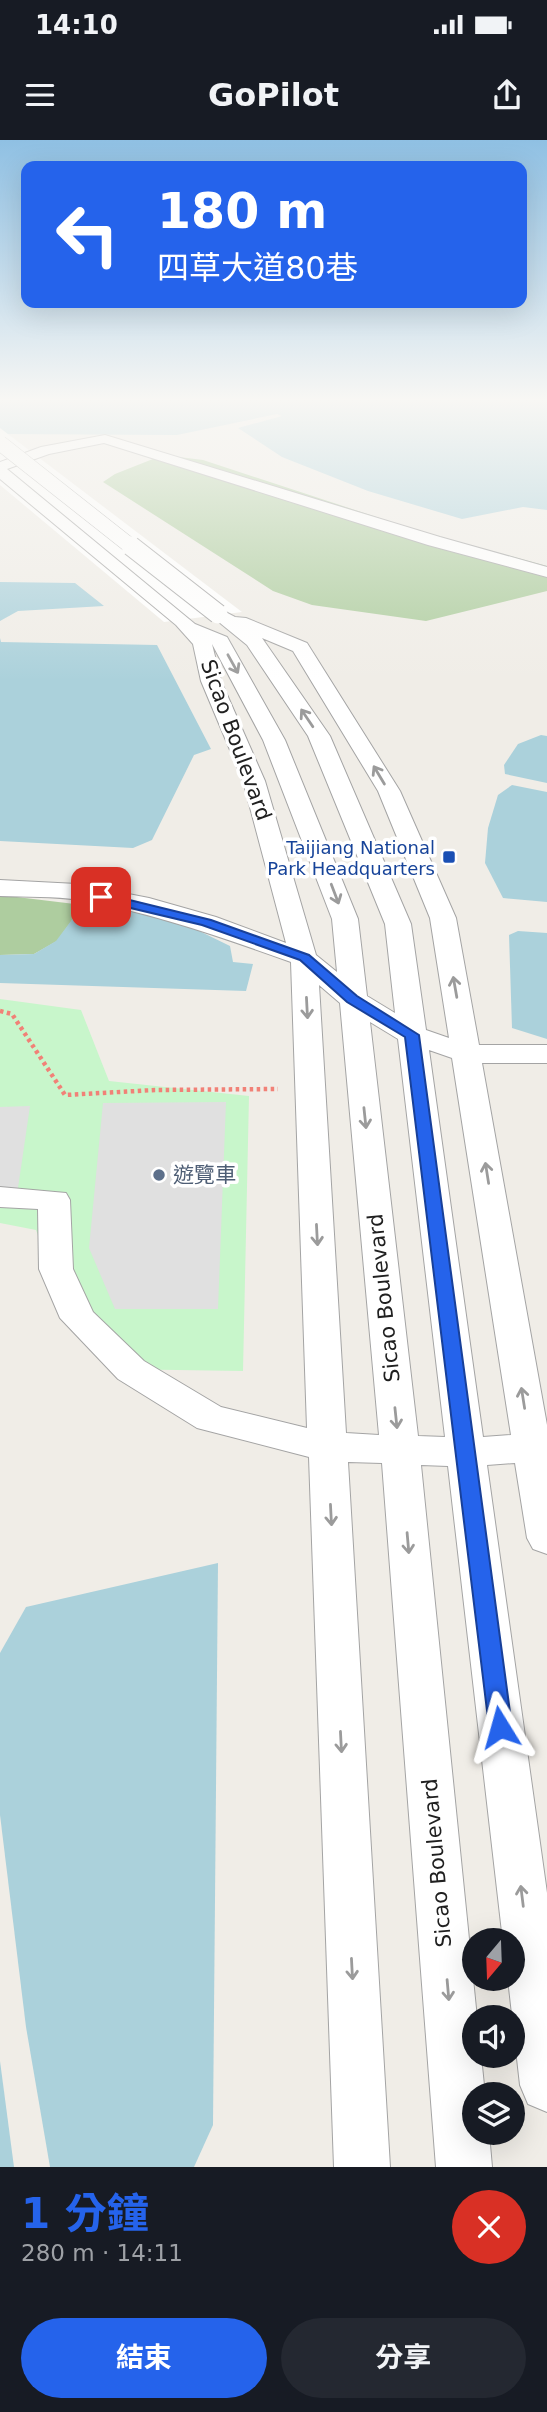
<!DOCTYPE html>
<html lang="zh-TW">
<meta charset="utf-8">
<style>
:root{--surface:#171b24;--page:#242831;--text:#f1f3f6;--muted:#9ea1a6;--accent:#2563eb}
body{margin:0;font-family:"DejaVu Sans","Noto Sans TC",sans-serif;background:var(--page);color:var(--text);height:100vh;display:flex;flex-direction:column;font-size:26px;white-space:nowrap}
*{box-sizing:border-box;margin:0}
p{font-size:23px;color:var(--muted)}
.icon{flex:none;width:38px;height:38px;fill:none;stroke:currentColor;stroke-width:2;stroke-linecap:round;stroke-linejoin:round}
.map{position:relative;height:2027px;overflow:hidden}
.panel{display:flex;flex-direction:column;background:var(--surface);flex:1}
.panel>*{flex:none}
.guide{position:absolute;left:21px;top:21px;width:506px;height:147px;border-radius:14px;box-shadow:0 7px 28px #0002;background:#2563eb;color:#fff;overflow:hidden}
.needle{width:46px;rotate:199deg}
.controls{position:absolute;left:462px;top:1788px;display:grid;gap:14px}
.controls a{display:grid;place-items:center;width:63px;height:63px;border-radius:50%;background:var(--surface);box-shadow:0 7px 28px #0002;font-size:35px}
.pin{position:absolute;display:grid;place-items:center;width:60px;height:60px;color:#fff;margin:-30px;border-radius:14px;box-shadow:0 4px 10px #0006}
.me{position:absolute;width:77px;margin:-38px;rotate:352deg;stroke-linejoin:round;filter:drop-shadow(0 0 5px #0008)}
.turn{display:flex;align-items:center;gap:24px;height:147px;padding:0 21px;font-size:32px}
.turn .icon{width:91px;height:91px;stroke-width:2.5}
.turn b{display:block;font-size:49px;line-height:60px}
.round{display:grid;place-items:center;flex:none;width:74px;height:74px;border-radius:37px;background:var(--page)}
.head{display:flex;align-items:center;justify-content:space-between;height:119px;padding:0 21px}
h1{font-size:42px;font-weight:700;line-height:52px;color:var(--accent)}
.action{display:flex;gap:14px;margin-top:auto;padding:14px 21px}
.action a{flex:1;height:80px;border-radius:42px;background:var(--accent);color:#fff;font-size:28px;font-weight:700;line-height:80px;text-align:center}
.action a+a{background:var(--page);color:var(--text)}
.status{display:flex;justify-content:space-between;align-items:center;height:49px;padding:0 35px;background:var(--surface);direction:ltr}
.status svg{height:19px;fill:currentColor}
header{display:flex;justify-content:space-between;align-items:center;height:91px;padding:0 21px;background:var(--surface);font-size:32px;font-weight:700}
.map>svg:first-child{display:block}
</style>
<div class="status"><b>14:10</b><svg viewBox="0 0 49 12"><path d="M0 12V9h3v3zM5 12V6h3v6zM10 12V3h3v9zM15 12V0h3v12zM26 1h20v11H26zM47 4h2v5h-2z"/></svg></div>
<header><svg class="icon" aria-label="menu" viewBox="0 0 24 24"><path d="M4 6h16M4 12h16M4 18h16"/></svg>GoPilot<svg class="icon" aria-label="share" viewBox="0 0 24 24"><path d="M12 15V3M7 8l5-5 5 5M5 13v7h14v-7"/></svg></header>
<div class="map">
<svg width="547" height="2027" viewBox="0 0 547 2027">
<rect width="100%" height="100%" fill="#f0ede7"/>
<g fill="#aecd9f">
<path d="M163 315 203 320 419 391 547 426V451L426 481 312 465 273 451 103 342 115 334Z"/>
<path d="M0 755 83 765 57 801 34 814 0 815Z"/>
</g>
<path fill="#c8f6cb" d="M0 859 81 870 109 941 249 956 243 1231 110 1229 76 1190 36 1090 0 1083Z"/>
<g fill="#e0e0e0">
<path d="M226 962 218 1169H115L89 1108 103 963Z"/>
<path d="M30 966 18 1048H0V967Z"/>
</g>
<g fill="#abd1db">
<path d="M0 257H547V370L523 367 462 379 368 351 282 317 238 288 282 276 277 274 177 295 0 294Z"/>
<path d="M0 442 75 443 104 466 18 471 0 481Z"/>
<path d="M0 498 1 502 157 505 211 609 194 615 152 700 133 708 0 701Z"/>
<path d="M541 595 547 596V643L505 634 504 625 518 604Z"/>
<path d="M512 645 547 652V762L503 758 485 723 488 688 498 655Z"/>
<path d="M83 765 142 773 187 785 230 806 233 822 253 824 246 851 0 843V815L34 814 56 801Z"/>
<path d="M518 791 547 793V899L512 888 509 795Z"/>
<path d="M218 1423 213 1985 194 2027H50L26 1887 0 1675V1513L26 1467Z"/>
<path d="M0 1921 14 2027H0Z"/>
</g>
<path fill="#fff" d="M0 288 242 472 164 482 0 345Z"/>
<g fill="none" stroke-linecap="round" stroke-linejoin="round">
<defs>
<path id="minor" d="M105 295 440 397 547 427V437L428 405 104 303 49 314 7 329 195 484 227 497 285 600 358 779 367 856 395 873 385 784 308 596 247 505 209 474 218 468 235 477 246 478 307 503 400 651 456 778 479 905H547V923H482L547 1285V1414L533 1409 527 1398 515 1323 487 1325 547 1753V1972L528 1964 520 1945 508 1839H513V1801H503L448 1326 421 1325 477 1878H474V1916H481L485 1955H474V1993H489L492 2027H436L382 1323 348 1322 390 2027H334L309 1317 197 1288 118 1239 60 1178 39 1129 38 1069 0 1067V1047L66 1053 70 1060 73 1129 93 1172 144 1221 221 1267 307 1288 291 822C221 797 153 773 80 760 54 756 26 757 0 756V740L77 744 149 758 216 777 286 803 243 641 201 541 193 504 176 485 0 339V322L41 307ZM262 498 293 511 378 651 430 778 449 898 426 890 411 784 330 596ZM212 504 263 600 332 779 337 832 316 815 265 641 221 541ZM319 845 340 863 379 1295 346 1293ZM370 882 398 899 445 1297 418 1296ZM429 910 452 918 511 1295 483 1297Z"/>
</defs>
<use href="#minor" stroke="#a4a4a4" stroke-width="2"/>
<path stroke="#f18177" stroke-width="4.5" stroke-dasharray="3.5 3.5" stroke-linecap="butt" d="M0 871 12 874 65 955 155 950 278 949"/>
<use href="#minor" fill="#fff" fill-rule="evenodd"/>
<defs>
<path id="minor-bridge-far1" d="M0 303 133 408"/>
<path id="minor-bridge" d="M131 406 218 474"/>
</defs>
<use href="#minor-bridge-far1" stroke="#a4a4a4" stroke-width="16" stroke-linecap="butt"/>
<use href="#minor-bridge" stroke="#a4a4a4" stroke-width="21" stroke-linecap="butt"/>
<use href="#minor-bridge-far1" stroke="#fff" stroke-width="15"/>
<use href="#minor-bridge" stroke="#fff" stroke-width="19"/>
</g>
<defs><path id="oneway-shaft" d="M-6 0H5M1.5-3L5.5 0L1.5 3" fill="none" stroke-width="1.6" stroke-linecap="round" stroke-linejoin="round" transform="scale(1.75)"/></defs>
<g stroke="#9b9b9b">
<use href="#oneway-shaft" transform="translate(233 524) rotate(61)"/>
<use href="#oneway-shaft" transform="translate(307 578) rotate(-124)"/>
<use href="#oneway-shaft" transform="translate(379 635) rotate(-121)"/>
<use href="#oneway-shaft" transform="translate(335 754) rotate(69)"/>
<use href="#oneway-shaft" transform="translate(455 847) rotate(-100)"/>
<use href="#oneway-shaft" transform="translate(307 868) rotate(87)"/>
<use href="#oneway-shaft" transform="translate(365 978) rotate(84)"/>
<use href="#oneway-shaft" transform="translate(487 1033) rotate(-99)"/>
<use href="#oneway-shaft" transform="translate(317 1095) rotate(87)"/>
<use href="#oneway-shaft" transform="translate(523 1258) rotate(-99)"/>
<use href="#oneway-shaft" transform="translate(396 1278) rotate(84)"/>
<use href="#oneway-shaft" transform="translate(331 1375) rotate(87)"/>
<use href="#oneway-shaft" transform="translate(408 1403) rotate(85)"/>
<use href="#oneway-shaft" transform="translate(341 1602) rotate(87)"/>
<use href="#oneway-shaft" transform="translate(522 1756) rotate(-97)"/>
<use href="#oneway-shaft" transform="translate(352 1829) rotate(87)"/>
<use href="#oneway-shaft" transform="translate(448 1850) rotate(85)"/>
</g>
<linearGradient id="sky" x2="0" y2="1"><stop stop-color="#8fc0e3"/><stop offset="0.48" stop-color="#f8f7f4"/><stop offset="1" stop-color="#f8f7f4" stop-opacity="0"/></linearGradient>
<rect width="547" height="541" fill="url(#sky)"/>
<path fill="#2563eb" stroke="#184099" stroke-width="2" d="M101 753 211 780 309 815 357 856 419 895 512 1587 508 1594 500 1597 492 1594 489 1587 405 897 347 862 300 820 202 785 97 760 95 757Z"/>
<rect fill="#1a4fb4" stroke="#fff" stroke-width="2.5" x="442" y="710" width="14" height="14" rx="3.5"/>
<circle fill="#5c6f8a" stroke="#fff" stroke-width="2.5" cx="159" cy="1035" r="7"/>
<g text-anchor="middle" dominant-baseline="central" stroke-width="7" stroke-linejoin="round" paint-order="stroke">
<g font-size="18" fill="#164399" stroke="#fff" text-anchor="end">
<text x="435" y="707">Taijiang National<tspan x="435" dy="21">Park Headquarters</tspan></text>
</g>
<g font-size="21" fill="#202020" stroke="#fff">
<text transform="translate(236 600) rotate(70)">Sicao Boulevard</text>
<text transform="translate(384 1158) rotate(-96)">Sicao Boulevard</text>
<text transform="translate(437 1723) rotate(-95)">Sicao Boulevard</text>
</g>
<g font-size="21" fill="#4e5e75" stroke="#fff" text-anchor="start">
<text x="173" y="1035">遊覽車</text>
</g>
</g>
</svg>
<div class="controls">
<a><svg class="needle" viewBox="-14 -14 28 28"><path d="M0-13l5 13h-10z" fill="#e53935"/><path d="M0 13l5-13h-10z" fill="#9ea1a6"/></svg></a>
<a><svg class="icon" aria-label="sound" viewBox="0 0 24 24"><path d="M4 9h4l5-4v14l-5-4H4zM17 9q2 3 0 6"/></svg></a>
<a><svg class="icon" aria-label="layers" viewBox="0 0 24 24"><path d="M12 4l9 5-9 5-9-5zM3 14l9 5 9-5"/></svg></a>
</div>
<div class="pin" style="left:101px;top:757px;background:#d93025"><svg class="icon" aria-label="arrive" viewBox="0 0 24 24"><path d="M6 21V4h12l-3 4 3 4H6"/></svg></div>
<svg class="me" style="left:500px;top:1587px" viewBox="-20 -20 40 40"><path d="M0-17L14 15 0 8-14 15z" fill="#2563eb" stroke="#fff" stroke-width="4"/></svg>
<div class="guide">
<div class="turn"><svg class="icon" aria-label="left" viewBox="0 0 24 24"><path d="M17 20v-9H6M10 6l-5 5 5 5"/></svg><div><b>180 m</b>四草大道80巷</div></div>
</div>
</div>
<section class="panel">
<div class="head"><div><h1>1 分鐘</h1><p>280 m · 14:11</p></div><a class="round" style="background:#d93025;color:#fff"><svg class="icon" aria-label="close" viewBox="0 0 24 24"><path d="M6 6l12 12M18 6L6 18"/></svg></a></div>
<div class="action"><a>結束</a><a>分享</a></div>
</section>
